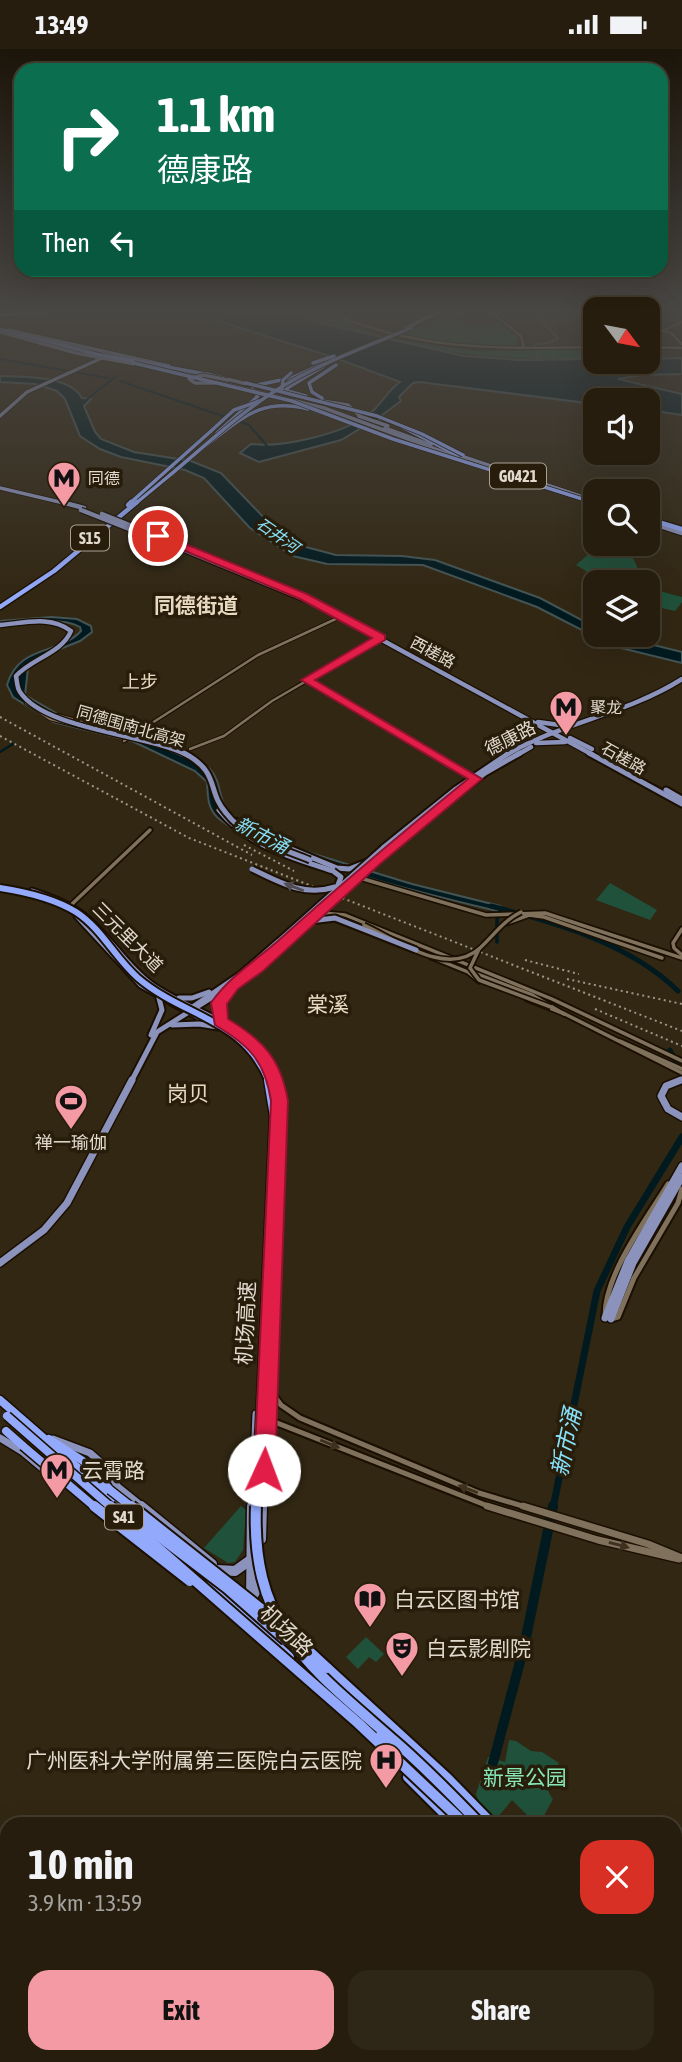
<!DOCTYPE html>
<meta charset="utf-8">
<style>
:root{--surface:#261d0e;--page:#2e2617;--text:#f1f3f6;--muted:#a4a29e;--line:#423b2e;--accent:#f49aa5}
body{margin:0;font-family:"Asap Condensed","Noto Sans SC",sans-serif;background:var(--page);color:var(--text);height:100vh;display:flex;flex-direction:column;font-size:26px;white-space:nowrap}
*{box-sizing:border-box;margin:0}
p{font-size:23px;color:var(--muted)}
.icon{flex:none;width:38px;height:38px;fill:none;stroke:currentColor;stroke-width:2;stroke-linecap:round;stroke-linejoin:round}
.map{position:relative;flex:1;overflow:hidden}
.panel{position:absolute;left:0px;top:1768px;width:682px;height:247px;display:flex;flex-direction:column;background:var(--surface);border-radius:21px 21px 0 0;box-shadow:0 7px 28px #0002,0 0 0 2px var(--line)}
.panel>*{flex:none}
.hud{position:absolute;left:14px;top:14px;width:654px;height:214px;border-radius:21px;box-shadow:0 7px 28px #0002,0 0 0 2px var(--line);background:#0b6e4f;color:#fff;overflow:hidden}
.needle{width:46px;rotate:122deg}
.fabs{position:absolute;left:583px;top:248px;display:grid;gap:14px}
.fabs a{display:grid;place-items:center;width:77px;height:77px;border-radius:14px;background:var(--surface);box-shadow:0 7px 28px #0002,0 0 0 2px var(--line);font-size:35px}
.pin{position:absolute;display:grid;place-items:center;width:60px;height:60px;color:#fff;margin:-30px;border:4px solid #fff;border-radius:50%;box-shadow:0 2px 7px #0007}
.me{position:absolute;width:77px;margin:-38px;rotate:2deg;stroke-linejoin:round;filter:drop-shadow(0 0 5px #0008)}
.turn{display:flex;align-items:center;gap:24px;height:147px;padding:0 28px;font-size:32px}
.turn .icon{width:91px;height:91px;stroke-width:2.5}
.turn b{display:block;font-size:49px;line-height:60px}
.then{display:flex;align-items:center;height:66px;padding:0 28px;background:#0003;gap:14px;font-size:26px}
.round{display:grid;place-items:center;flex:none;width:74px;height:74px;border-radius:21px;background:var(--page)}
.head{display:flex;align-items:center;justify-content:space-between;height:119px;padding:0 28px}
h1{font-size:42px;font-weight:700;line-height:52px}
.button{display:flex;gap:14px;margin-top:auto;padding:14px 28px}
.button a{flex:1;height:80px;border-radius:21px;background:var(--accent);color:#111;font-size:28px;font-weight:700;line-height:80px;text-align:center}
.button a+a{background:var(--page);color:var(--text)}
.status{display:flex;justify-content:space-between;align-items:center;height:49px;padding:0 35px;background:var(--surface);direction:ltr}
.status svg{height:19px;fill:currentColor}
.map>svg:first-child{display:block}
</style>
<div class="status"><b>13:49</b><svg viewBox="0 0 49 12"><path d="M0 12V9h3v3zM5 12V6h3v6zM10 12V3h3v9zM15 12V0h3v12zM26 1h20v11H26zM47 4h2v5h-2z"/></svg></div>
<div class="map">
<svg width="682" height="2013" viewBox="0 0 682 2013">
<rect width="100%" height="100%" fill="#322713"/>
<g fill="#20513b">
<path d="M286 262H319L376 285 372 286Z"/>
<path d="M449 262H468L455 268 454 271 471 274 472 277 498 274 518 288 516 297 463 298 403 287Z"/>
<path d="M394 290 473 302 595 300V310C523 311 462 309 392 291Z"/>
<path d="M595 485V495C618 495 629 496 638 520L634 524 631 523 620 534C603 534 590 524 576 516L592 502 584 494Z"/>
<path d="M648 539 682 548V553L675 562 648 556Z"/>
<path d="M610 834 657 861 650 871 596 851Z"/>
<path d="M241 1457 246 1461 243 1501 235 1513 228 1514 204 1499Z"/>
<path d="M366 1588 384 1605 376 1613 369 1608 358 1620 346 1608Z"/>
<path d="M509 1691 516 1692 531 1702 542 1703 559 1714C553 1726 542 1739 553 1750L540 1774H535L512 1751 493 1774H486L476 1745 488 1708 505 1713Z"/>
</g>
<g fill="#011a20" stroke="#445454" stroke-width="2">
<path d="M186 262H285L324 275 464 307 520 311 595 310V313H648V310L682 309V325L641 326 618 330 682 345V366L648 361V352H595V355L419 333 413 334 399 348 401 352 378 369 380 373 363 378 341 391 259 413 240 404 251 395C283 399 340 385 367 367 381 357 386 343 400 333L333 308Z"/>
<path d="M0 327C24 328 69 326 82 349L91 350 84 357 95 383 101 390 134 403 191 412 221 424 269 474 302 497 336 506 402 507 435 511 540 549 595 578V586H613L682 603V614L613 597 537 558 423 516 327 515 293 507 250 479 204 429 185 421 121 408 100 400 80 387 65 350 57 342 35 335 0 333Z"/>
<path d="M51 568 77 570 91 577 92 583 80 592 45 606 28 619 25 646 63 668 138 687 209 719C222 732 218 751 229 765L291 798 412 835 500 857 497 862C418 843 339 824 265 792 249 786 230 780 217 768 207 758 208 746 207 733L195 722 132 692 53 673 13 648 7 636C19 595 59 606 81 582L80 578C59 566 23 575 0 577V572Z"/>
</g>
<g fill="none" stroke-linecap="round" stroke-linejoin="round">
<path stroke="#445454" stroke-width="2" d="M531 262 558 289 549 294 535 296 539 311"/>
<path stroke="#445454" stroke-width="2.5" d="M401 2013 403 2007"/>
<g stroke="#011a20" stroke-width="2">
<path d="M0 310 108 329"/>
<path d="M120 332 249 376 267 397"/>
<path d="M85 352 116 327"/>
</g>
<path stroke="#011a20" stroke-width="2.5" d="M0 703 13 695"/>
<path stroke="#011a20" stroke-width="3.5" d="M497 893V871L501 859"/>
<g stroke="#011a20" stroke-width="5">
<path d="M491 857C556 874 629 894 678 942"/>
<path d="M670 1001 682 1027"/>
</g>
<path stroke="#011a20" stroke-width="7" d="M553 1459 597 1242 627 1178 682 1088"/>
<path stroke="#011a20" stroke-width="10" d="M493 1714 524 1598 553 1457"/>
<defs>
<g id="minor-far3">
<path d="M325 262C418 302 496 300 595 298"/>
<path d="M489 262 521 287 524 299"/>
<path d="M592 262 595 263"/>
<path d="M12 267 43 265"/>
<path d="M648 278 671 284 682 295"/>
<path d="M664 281 682 273"/>
<path d="M648 298 682 299"/>
<path d="M307 631 433 706"/>
<path d="M26 654 50 670 106 684"/>
<path d="M57 666 133 687"/>
<path d="M124 692 258 606 340 568"/>
<path d="M190 700 224 687 272 652 380 589"/>
</g>
<g id="minor-far2">
<path d="M431 704 472 729"/>
<path d="M360 829 486 866 545 864 682 909"/>
<path d="M71 856 150 781"/>
<path d="M322 864 345 866 552 950 682 1012"/>
<path d="M316 868 333 867"/>
<path d="M507 874 529 866 544 868 662 909"/>
<path d="M682 880 673 894 674 899 682 906"/>
<path d="M431 908 468 923 479 932"/>
<path d="M474 924 532 946 564 965"/>
<path d="M527 950 565 965 682 1024"/>
<path d="M620 992 682 1020"/>
</g>
<g id="minor-far1">
<path d="M605 1268C604 1226 646 1171 668 1135"/>
<path d="M611 1270 618 1268 634 1229 678 1154 682 1140"/>
<path d="M269 1340 281 1356 300 1369 479 1444 529 1459"/>
<path d="M267 1370 493 1459"/>
</g>
<g id="minor">
<path d="M487 1457 598 1491 679 1510"/>
<path d="M523 1457 648 1495 682 1509"/>
</g>
<g id="major-far4">
<path d="M679 262 682 263"/>
<path d="M9 281 169 317"/>
<path d="M0 283 76 304 140 316"/>
<path d="M185 325 324 359 465 411"/>
<path d="M207 325 247 335"/>
<path d="M316 351 348 356 360 367"/>
<path d="M0 367 27 343 102 309"/>
<path d="M359 367 388 377"/>
<path d="M385 379 431 396"/>
<path d="M464 408 595 452"/>
<path d="M0 439 68 455"/>
</g>
<g id="major-far3">
<path d="M61 453 84 459"/>
<path d="M648 473 682 484"/>
<path d="M148 486 316 555 593 706"/>
<path d="M538 673 567 677"/>
<path d="M570 689 592 700"/>
<path d="M536 694 565 693"/>
<path d="M506 706C562 673 627 665 682 630"/>
<path d="M517 706 531 698"/>
</g>
<g id="major-far2">
<path d="M589 704 682 755"/>
<path d="M666 741 682 750"/>
<path d="M219 761C248 797 291 808 333 822"/>
<path d="M236 772 262 788 337 819 349 820 367 813"/>
<path d="M422 773 485 724 520 704"/>
<path d="M383 799 456 740 509 704"/>
<path d="M32 842C53 849 72 856 89 871 112 891 127 918 152 936 198 968 254 973 274 1033"/>
<path d="M77 867 141 936 198 968"/>
<path d="M179 949H192L209 943"/>
<path d="M191 959 241 925 279 892"/>
<path d="M220 972 219 954 227 943"/>
<path d="M172 976 199 975 218 978"/>
<path d="M151 986 162 961 159 949"/>
<path d="M131 1033 157 983 246 927 284 894"/>
<path d="M677 1033 682 1031"/>
</g>
<g id="major-far1">
<path d="M681 1031 666 1037 661 1047 668 1060 682 1068"/>
<path d="M0 1214 44 1181 67 1154 132 1031"/>
<path d="M605 1269 628 1212 682 1117"/>
<path d="M611 1270 633 1214 682 1128"/>
<path d="M0 1389 23 1403 60 1434 72 1436 78 1433"/>
<path d="M53 1390 90 1404 106 1418 118 1438 144 1459"/>
<path d="M252 1459 256 1365"/>
<path d="M262 1459 280 1072 273 1031"/>
</g>
<g id="major">
<path d="M141 1457 212 1515"/>
<path d="M261 1490 262 1457"/>
<path d="M218 1521 235 1522 249 1512"/>
<path d="M251 1550 262 1531"/>
<path d="M251 1553 252 1457"/>
</g>
<g id="highway-far3">
<path d="M0 280 96 305 211 326"/>
<path d="M404 280 440 262"/>
<path d="M252 337 291 329 333 310"/>
<path d="M306 347 284 341 324 317"/>
<path d="M402 378 457 406"/>
<path d="M217 384 258 347 253 341"/>
<path d="M205 397C241 370 260 348 308 360"/>
<path d="M129 455 211 382"/>
<path d="M135 455 164 431"/>
</g>
<g id="highway-far2">
<path d="M128 456 131 453"/>
<path d="M648 470 682 480"/>
<path d="M0 558 54 522 137 453"/>
</g>
<g id="highway-far1">
<path d="M0 1351 124 1459"/>
<path d="M6 1382 23 1397"/>
<path d="M49 1390 83 1412"/>
<path d="M92 1421 110 1441"/>
</g>
<g id="highway">
<path d="M121 1457 147 1478"/>
<path d="M209 1537 289 1608"/>
<path d="M327 1619 448 1730 491 1774"/>
<path d="M396 1700 434 1735"/>
<path d="M408 1728 454 1774"/>
<path d="M641 2007 645 2013"/>
<path d="M666 2007 670 2013"/>
</g>
</defs>
<use href="#minor-far3" stroke="#1a0f00" stroke-width="4.5"/>
<use href="#minor-far2" stroke="#1a0f00" stroke-width="7"/>
<use href="#minor-far1" stroke="#1a0f00" stroke-width="9"/>
<use href="#minor" stroke="#1a0f00" stroke-width="10"/>
<use href="#major-far4" stroke="#1a0f00" stroke-width="5"/>
<use href="#major-far3" stroke="#1a0f00" stroke-width="7"/>
<use href="#major-far2" stroke="#1a0f00" stroke-width="9"/>
<use href="#major-far1" stroke="#1a0f00" stroke-width="10"/>
<use href="#major" stroke="#1a0f00" stroke-width="13"/>
<use href="#highway-far3" stroke="#1a0f00" stroke-width="5"/>
<use href="#highway-far2" stroke="#1a0f00" stroke-width="7"/>
<use href="#highway-far1" stroke="#1a0f00" stroke-width="11"/>
<use href="#highway" stroke="#1a0f00" stroke-width="14"/>
<use href="#minor-far3" stroke="#7f715c" stroke-width="2.5"/>
<use href="#minor-far2" stroke="#7f715c" stroke-width="3.5"/>
<use href="#minor-far1" stroke="#7f715c" stroke-width="5"/>
<use href="#minor" stroke="#7f715c" stroke-width="7"/>
<use href="#major-far4" stroke="#8b93bc" stroke-width="3.5"/>
<use href="#major-far3" stroke="#8b93bc" stroke-width="4.5"/>
<use href="#major-far2" stroke="#8b93bc" stroke-width="5"/>
<use href="#major-far1" stroke="#8b93bc" stroke-width="7"/>
<use href="#major" stroke="#8b93bc" stroke-width="10"/>
<use href="#highway-far3" stroke="#93aafc" stroke-width="3.5"/>
<use href="#highway-far2" stroke="#93aafc" stroke-width="4.5"/>
<use href="#highway-far1" stroke="#93aafc" stroke-width="8"/>
<use href="#highway" stroke="#93aafc" stroke-width="10"/>
<g stroke="#9f9687" stroke-width="2" stroke-dasharray="2 3.5" stroke-linecap="butt">
<path d="M0 668 252 806"/>
<path d="M0 687 189 789 682 982"/>
<path d="M244 796 294 822"/>
<path d="M525 911 579 925"/>
<path d="M567 930 682 955"/>
<path d="M595 960 682 997"/>
</g>
<defs>
<g id="minor-bridge">
<path d="M364 876C397 891 447 929 480 899 494 886 503 872 521 863"/>
<path d="M479 900 470 919 479 931 551 958"/>
</g>
<path id="major-bridge-far2" d="M215 334H195L189 330 203 326 228 331"/>
<g id="major-bridge-far1">
<path d="M81 461 147 487"/>
<path d="M102 465 152 485"/>
<path d="M0 576C24 574 51 566 71 582 62 604 31 610 16 627 17 632 17 639 20 643 45 681 147 685 187 706"/>
</g>
<g id="major-bridge">
<path d="M184 704C221 724 206 741 226 764 246 790 281 799 310 811"/>
<path d="M252 820C279 833 304 848 335 838"/>
<path d="M333 822 341 828 338 836"/>
<path d="M310 872 335 869 416 901"/>
<path d="M279 892 383 799"/>
<path d="M284 894 388 801"/>
</g>
<g id="highway-bridge-far3">
<path d="M0 266 53 262"/>
<path d="M134 314 292 352 393 390 595 454"/>
<path d="M313 314 334 307"/>
<path d="M246 334 377 367 422 385 463 406"/>
<path d="M282 340 283 331 291 324"/>
<path d="M322 349 312 343 309 334 336 316"/>
<path d="M211 382 234 361 259 352"/>
<path d="M164 431C203 399 240 363 283 337 323 313 368 297 411 279"/>
</g>
<path id="highway-bridge-far2" d="M0 839C26 843 53 849 76 863 102 880 115 909 138 929 185 969 244 969 269 1033"/>
<g id="highway-bridge-far1">
<path d="M7 1367 112 1459"/>
<path d="M23 1397 96 1459"/>
<path d="M110 1441 133 1459"/>
<path d="M256 1459 274 1067 268 1031"/>
</g>
<g id="highway-bridge">
<path d="M94 1457 190 1532"/>
<path d="M110 1457 358 1674 464 1774"/>
<path d="M131 1457 275 1571"/>
<path d="M256 1457C251 1577 309 1617 391 1689 422 1715 451 1745 479 1774"/>
<path d="M147 1478 227 1539 286 1591"/>
<path d="M286 1581 327 1619"/>
<path d="M381 1686 396 1700"/>
</g>
</defs>
<use href="#minor-bridge" stroke="#1a0f00" stroke-width="7" stroke-linecap="butt"/>
<use href="#major-bridge-far2" stroke="#1a0f00" stroke-width="5" stroke-linecap="butt"/>
<use href="#major-bridge-far1" stroke="#1a0f00" stroke-width="7" stroke-linecap="butt"/>
<use href="#major-bridge" stroke="#1a0f00" stroke-width="9" stroke-linecap="butt"/>
<use href="#highway-bridge-far3" stroke="#1a0f00" stroke-width="5" stroke-linecap="butt"/>
<use href="#highway-bridge-far2" stroke="#1a0f00" stroke-width="10" stroke-linecap="butt"/>
<use href="#highway-bridge-far1" stroke="#1a0f00" stroke-width="11" stroke-linecap="butt"/>
<use href="#highway-bridge" stroke="#1a0f00" stroke-width="14" stroke-linecap="butt"/>
<use href="#minor-bridge" stroke="#7f715c" stroke-width="3.5"/>
<use href="#major-bridge-far2" stroke="#8b93bc" stroke-width="3.5"/>
<use href="#major-bridge-far1" stroke="#8b93bc" stroke-width="4.5"/>
<use href="#major-bridge" stroke="#8b93bc" stroke-width="5"/>
<use href="#highway-bridge-far3" stroke="#93aafc" stroke-width="3.5"/>
<use href="#highway-bridge-far2" stroke="#93aafc" stroke-width="6"/>
<use href="#highway-bridge-far1" stroke="#93aafc" stroke-width="8"/>
<use href="#highway-bridge" stroke="#93aafc" stroke-width="10"/>
</g>
<defs><path id="oneway-solid" d="M-6-.8H1V-3.2L6.5 0L1 3.2V.8H-6Z" transform="scale(1.75)"/></defs>
<use fill="#504c51" href="#oneway-solid" transform="translate(294 838) rotate(-159)"/>
<g fill="#3e321e">
<use href="#oneway-solid" transform="translate(330 1395) rotate(22)"/>
<use href="#oneway-solid" transform="translate(468 1440) rotate(-159)"/>
<use href="#oneway-solid" transform="translate(619 1496) rotate(15)"/>
</g>
<linearGradient id="sky" x2="0" y2="1"><stop stop-color="#1c150a"/><stop offset="0.48" stop-color="#494744"/><stop offset="1" stop-color="#494744" stop-opacity="0"/></linearGradient>
<rect width="682" height="544" fill="url(#sky)"/>
<path fill="#e11d48" stroke="#92132f" stroke-width="2" d="M154 485H161L307 545 385 586V591L315 631 482 730 380 815 263 922 238 940 227 955 228 970C263 991 281 1010 288 1052L275 1421 272 1428 264 1431 257 1428 254 1421 271 1052C265 1012 249 996 215 976L211 954C228 929 255 912 278 892 340 836 403 783 468 730L301 631 372 589 300 550 154 489Z"/>
<defs>
<symbol id="metro-pin" viewBox="-11 -11 22 30"><path d="M0 17L-7.5 6A9.5 9.5 0 1 1 7.5 6Z" fill="#f49aa5" stroke="#281d0a"/><path d="M-5.5 5V-5H-3L0 0L3-5H5.5V5H3V-.5L0 4L-3-.5V5Z" fill="#111"/></symbol>
<symbol id="stadium-pin" viewBox="-11 -11 22 30"><path d="M0 17L-7.5 6A9.5 9.5 0 1 1 7.5 6Z" fill="#f49aa5" stroke="#281d0a"/><path d="M0-5a6.5 5 0 1 0 0 10a6.5 5 0 1 0 0-10ZM-3.5-1.8h7v3.6h-7Z" fill="#111"/></symbol>
<symbol id="library-pin" viewBox="-11 -11 22 30"><path d="M0 17L-7.5 6A9.5 9.5 0 1 1 7.5 6Z" fill="#f49aa5" stroke="#281d0a"/><path d="M-6-4Q-3-5.5-.7-3.5V5Q-3 3-6 4ZM6-4Q3-5.5 .7-3.5V5Q3 3 6 4Z" fill="#111"/></symbol>
<symbol id="theatre-pin" viewBox="-11 -11 22 30"><path d="M0 17L-7.5 6A9.5 9.5 0 1 1 7.5 6Z" fill="#f49aa5" stroke="#281d0a"/><path d="M-5-5.5Q0-4 5-5.5V0Q5 5 0 6Q-5 5-5 0ZM-3.3-2.5H-1v1.5H-3.3ZM1-2.5H3.3v1.5H1ZM-2.8 1Q0 5.5 2.8 1Z" fill="#111"/></symbol>
<symbol id="hospital-pin" viewBox="-11 -11 22 30"><path d="M0 17L-7.5 6A9.5 9.5 0 1 1 7.5 6Z" fill="#f49aa5" stroke="#281d0a"/><path d="M-5-5h3v3.5h4V-5h3V5h-3V1.5h-4V5h-3Z" fill="#111"/></symbol>
</defs>
<g fill-rule="evenodd">
<use href="#metro-pin" x="45" y="410" width="38" height="52"/>
<use href="#metro-pin" x="547" y="639" width="38" height="52"/>
<use href="#stadium-pin" x="52" y="1033" width="38" height="52"/>
<use href="#metro-pin" x="38" y="1402" width="38" height="52"/>
<use href="#library-pin" x="351" y="1531" width="38" height="52"/>
<use href="#theatre-pin" x="383" y="1580" width="38" height="52"/>
<use href="#hospital-pin" x="367" y="1692" width="38" height="52"/>
</g>
<g text-anchor="middle" dominant-baseline="central" stroke-width="7" stroke-linejoin="round" paint-order="stroke">
<g fill="#281d0a" stroke="#aaa194" stroke-width="2">
<rect x="490" y="414.5" width="56" height="25" rx="5"/>
<rect x="71" y="476.5" width="38" height="25" rx="5"/>
<rect x="105" y="1455.5" width="38" height="25" rx="5"/>
</g>
<g font-size="16" font-weight="bold" fill="#e2dacf">
<text x="518" y="427">G0421</text>
<text x="90" y="489">S15</text>
<text x="124" y="1468">S41</text>
</g>
<g font-size="16" fill="#e2dacf" stroke="#281d0a" text-anchor="start">
<text x="88" y="429">同德</text>
<text x="590" y="658">聚龙</text>
</g>
<g font-size="16" font-style="italic" fill="#87e0f9" stroke="#281d0a">
<text transform="translate(278 486) rotate(35)">石井河</text>
</g>
<g font-size="16" fill="#e2dacf" stroke="#281d0a">
<text transform="translate(433 603) rotate(28)">西槎路</text>
<text transform="translate(131 677) rotate(16)">同德围南北高架</text>
<text transform="translate(624 709) rotate(29)">石槎路</text>
</g>
<g font-size="18" fill="#e8d9c1" stroke="#281d0a">
<text x="140" y="632">上步</text>
</g>
<g font-size="18" fill="#e2dacf" stroke="#281d0a">
<text transform="translate(510 689) rotate(-27)">德康路</text>
<text transform="translate(128 888) rotate(45)">三元里大道</text>
</g>
<g font-size="18" fill="#e2dacf" stroke="#281d0a">
<text x="71" y="1093">禅一瑜伽</text>
</g>
<g font-size="19" font-style="italic" fill="#87e0f9" stroke="#281d0a">
<text transform="translate(262 786) rotate(27)">新市涌</text>
</g>
<g font-size="21" font-weight="bold" fill="#e8d9c1" stroke="#281d0a">
<text x="196" y="556">同德街道</text>
</g>
<g font-size="21" fill="#e8d9c1" stroke="#281d0a">
<text x="328" y="955">棠溪</text>
<text x="188" y="1044">岗贝</text>
</g>
<g font-size="21" fill="#e2dacf" stroke="#281d0a">
<text transform="translate(245 1274) rotate(-87)">机场高速</text>
<text transform="translate(287 1581) rotate(43)">机场路</text>
</g>
<g font-size="21" fill="#e2dacf" stroke="#281d0a" text-anchor="start">
<text x="82" y="1421">云霄路</text>
<text x="394" y="1550">白云区图书馆</text>
<text x="426" y="1599">白云影剧院</text>
<text x="362" y="1711" text-anchor="end">广州医科大学附属第三医院白云医院</text>
</g>
<g font-size="21" fill="#86e7b7" stroke="#281d0a">
<text x="525" y="1728">新景公园</text>
</g>
<g font-size="23" font-style="italic" fill="#87e0f9" stroke="#281d0a">
<text transform="translate(566 1393) rotate(-78)">新市涌</text>
</g>
</g>
</svg>
<div class="fabs">
<a><svg class="needle" viewBox="-14 -14 28 28"><path d="M0-13l5 13h-10z" fill="#e53935"/><path d="M0 13l5-13h-10z" fill="#a4a29e"/></svg></a>
<a><svg class="icon" aria-label="sound" viewBox="0 0 24 24"><path d="M4 9h4l5-4v14l-5-4H4zM17 9q2 3 0 6"/></svg></a>
<a><svg class="icon" aria-label="search" viewBox="0 0 24 24"><circle cx="10" cy="10" r="6"/><path d="M15 15l6 6"/></svg></a>
<a><svg class="icon" aria-label="layers" viewBox="0 0 24 24"><path d="M12 4l9 5-9 5-9-5zM3 14l9 5 9-5"/></svg></a>
</div>
<div class="pin" style="left:158px;top:487px;background:#d93025"><svg class="icon" aria-label="arrive" viewBox="0 0 24 24"><path d="M6 21V4h12l-3 4 3 4H6"/></svg></div>
<svg class="me" style="left:264px;top:1421px" viewBox="-20 -20 40 40"><circle r="19" fill="#fff"/><path d="M0-13L10 11 0 6-10 11z" fill="#e11d48"/></svg>
<div class="hud">
<div class="turn"><svg class="icon" aria-label="right" viewBox="0 0 24 24"><path d="M7 20v-9h11M14 6l5 5-5 5"/></svg><div><b>1.1 km</b>德康路</div></div>
<div class="then">Then<svg class="icon" aria-label="left" viewBox="0 0 24 24"><path d="M17 20v-9H6M10 6l-5 5 5 5"/></svg></div>
</div>
<section class="panel">
<div class="head"><div><h1>10 min</h1><p>3.9 km · 13:59</p></div><a class="round" style="background:#d93025;color:#fff"><svg class="icon" aria-label="close" viewBox="0 0 24 24"><path d="M6 6l12 12M18 6L6 18"/></svg></a></div>
<div class="button"><a>Exit</a><a>Share</a></div>
</section>
</div>
